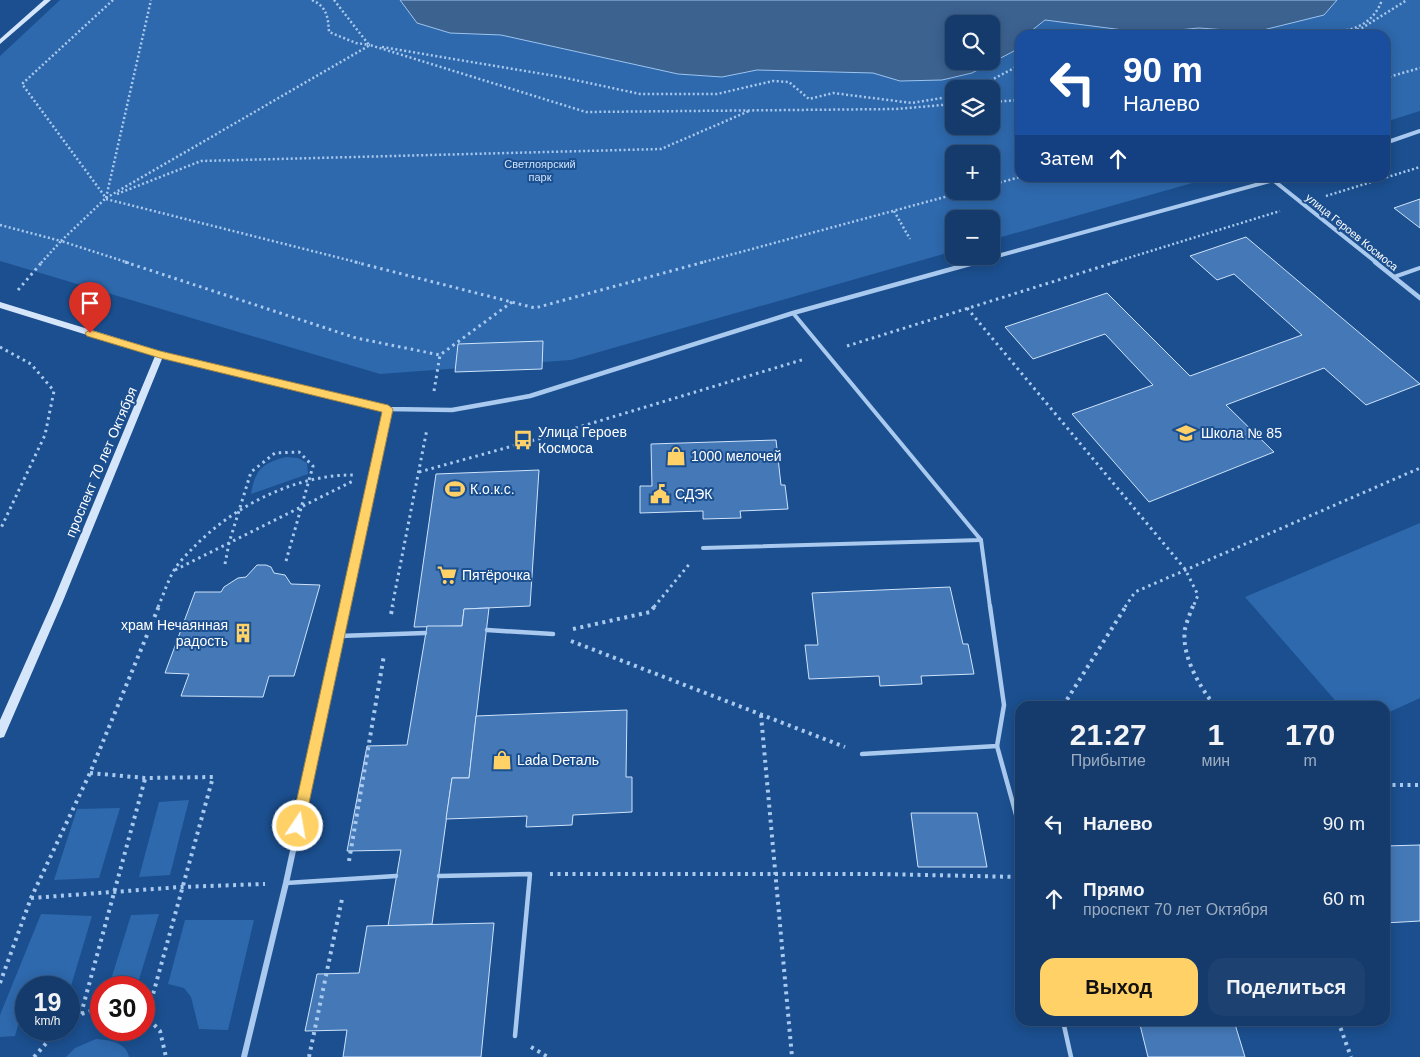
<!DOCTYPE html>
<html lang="ru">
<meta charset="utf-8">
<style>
:root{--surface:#143b6b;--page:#1d4271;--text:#f1f3f6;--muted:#9dadc1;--line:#33557e;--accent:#ffd166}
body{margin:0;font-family:Arial,sans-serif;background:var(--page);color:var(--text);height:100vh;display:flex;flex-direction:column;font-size:19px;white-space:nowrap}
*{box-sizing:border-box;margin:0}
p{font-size:16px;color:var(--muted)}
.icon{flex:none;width:28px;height:28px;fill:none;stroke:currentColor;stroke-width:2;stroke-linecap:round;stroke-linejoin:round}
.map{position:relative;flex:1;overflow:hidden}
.drawer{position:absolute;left:1015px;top:701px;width:375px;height:325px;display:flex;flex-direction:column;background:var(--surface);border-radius:15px;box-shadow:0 2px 12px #0003,0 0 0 1px var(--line)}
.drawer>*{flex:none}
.hud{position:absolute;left:1015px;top:30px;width:375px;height:152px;border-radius:15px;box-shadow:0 2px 12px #0003,0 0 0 1px var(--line);background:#1a4fa0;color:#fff;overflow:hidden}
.controls{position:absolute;left:945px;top:15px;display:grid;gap:10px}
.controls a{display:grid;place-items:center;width:55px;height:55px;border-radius:10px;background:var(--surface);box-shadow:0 2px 12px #0003,0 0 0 1px var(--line);font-size:25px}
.speed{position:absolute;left:15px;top:976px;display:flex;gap:10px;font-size:25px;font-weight:700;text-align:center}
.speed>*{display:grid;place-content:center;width:65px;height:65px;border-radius:50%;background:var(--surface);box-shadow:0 2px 12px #0003,0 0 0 1px var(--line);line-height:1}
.speed small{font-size:12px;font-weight:400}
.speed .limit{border:8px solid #d22;background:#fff;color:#111}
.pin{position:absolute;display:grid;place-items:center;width:42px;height:42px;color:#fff;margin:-51px -21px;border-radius:50% 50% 50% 0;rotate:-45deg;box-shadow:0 0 5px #0007}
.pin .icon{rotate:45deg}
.me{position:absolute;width:55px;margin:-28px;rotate:12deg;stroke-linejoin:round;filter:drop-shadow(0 0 4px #0008)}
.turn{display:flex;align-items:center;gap:18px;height:105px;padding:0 25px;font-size:22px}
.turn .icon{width:65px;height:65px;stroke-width:2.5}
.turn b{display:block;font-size:35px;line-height:42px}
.then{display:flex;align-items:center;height:48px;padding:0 25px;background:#0003;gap:10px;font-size:19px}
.eta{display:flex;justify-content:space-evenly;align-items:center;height:85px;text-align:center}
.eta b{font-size:30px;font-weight:800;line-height:35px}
.button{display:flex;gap:10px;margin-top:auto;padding:10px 25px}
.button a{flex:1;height:58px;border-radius:15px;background:var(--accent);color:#111;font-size:20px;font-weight:800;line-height:58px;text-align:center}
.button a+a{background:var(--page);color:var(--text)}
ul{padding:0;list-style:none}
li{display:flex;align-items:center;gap:15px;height:75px;padding:0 25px}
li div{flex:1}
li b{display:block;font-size:19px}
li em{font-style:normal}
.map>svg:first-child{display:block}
</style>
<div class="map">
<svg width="1420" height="1057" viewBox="0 0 1420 1057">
<rect width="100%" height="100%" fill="#1b4f8f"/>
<g fill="#2e69ad" fill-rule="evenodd">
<path d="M60 0H1420V111L1385 122V35H1020V178H1210L991 240V219H954V251L571 360 380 374 0 261V56ZM954 24H991V61H954ZM954 89H991V126H954ZM954 154H991V191H954Z"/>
<path d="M286 457 298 458 307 463 308 474 251 494C255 470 262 463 286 457Z"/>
<path d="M1420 523V698L1385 714V706H1340L1245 597Z"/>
<path d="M189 800 170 875 139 877 159 802Z"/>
<path d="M120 808 99 878 54 880 77 809Z"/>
<path d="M41 914 92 916 71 986 26 988V1008L21 1014 15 1036 0 1037V1015Z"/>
<path d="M159 914 137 986H109L131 915Z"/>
<path d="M185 920H254L228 1030 199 1029 191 997 184 988 168 984Z"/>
<path d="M96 1039C109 1040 126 1042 129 1057H66L75 1048Z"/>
</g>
<path fill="#3c6290" stroke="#9cc4f0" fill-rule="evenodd" d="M400 0H1337L1324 15 1255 32 1199 28 1147 33 1045 20 1026 35H1020V43L1014 51 972 73 942 80 900 81 873 73 757 70 722 77 678 74 501 35 450 33 417 23ZM954 24H991V61H954Z"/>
<g fill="#4478b7" stroke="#cfe3fa">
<path d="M1420 199V228L1394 208Z"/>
<path d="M1246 237 1420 384 1366 405 1324 368 1226 405 1274 452 1149 502 1072 414 1153 385 1105 334 1033 359 1005 327 1107 293 1190 376 1302 335 1234 274 1217 280 1190 256Z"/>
<path d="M543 341 542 369 455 372 458 344Z"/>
<path d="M776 440 781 485H785L788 509 740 511 741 518 703 519V511L640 513V486H652L651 444Z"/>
<path d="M539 470 530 606 464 609 462 626 414 627 436 474Z"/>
<path d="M257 565H266L271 567 274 573 285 575 291 584 320 585 294 676H269L263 697 181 696 189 674 165 673 195 592H221L224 587 238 578 246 577Z"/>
<path d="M950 587 963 644H968L974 674 921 676 922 684 880 686 879 676 809 679 805 645H818L812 593Z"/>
<path d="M489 608 469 778H452L432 924 388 926 401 850 347 851 367 746 407 745 427 626H462L464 609Z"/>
<path d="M627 710 626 777H632V812L573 815 572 825 526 827 527 816 446 819 452 778H469L476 716Z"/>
<path d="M911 813H977L987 867H918Z"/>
<path d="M1420 845V921L1385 923V846Z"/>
<path d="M494 923 481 1057H343L347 1030 305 1031 317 974 359 973 367 926Z"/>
<path d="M1139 1021H1234L1245 1057H1148Z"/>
</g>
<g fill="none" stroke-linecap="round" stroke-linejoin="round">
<g stroke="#a9c9ee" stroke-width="2.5" stroke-dasharray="2 2.5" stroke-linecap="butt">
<path d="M113 0 22 84 106 198 370 45 586 112 896 109 954 104"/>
<path d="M312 0C327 7 328 17 329 32L356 43 370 45"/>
<path d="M334 0 369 45"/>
<path d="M1070 35H1092"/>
<path d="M1306 35C1337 31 1369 35 1382 0"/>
<path d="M1340 35 1362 28 1407 0"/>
<path d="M382 47 561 77 640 94H717L773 81 789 82 809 99 833 93 912 103 954 96"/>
<path d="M1385 78 1420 68"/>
<path d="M974 89 1020 65"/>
<path d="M991 102 1020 100"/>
<path d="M991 185 1020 177"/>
<path d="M117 194 201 161 661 149 749 111"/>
<path d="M1326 196 1420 167"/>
<path d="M106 198 151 0"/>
<path d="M106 199 360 263"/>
<path d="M894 211 910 239"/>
<path d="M0 225 61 241 106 198"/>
<path d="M41 263 61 241 129 263"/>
<path d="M700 263 967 191"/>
<path d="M1112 263 1280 211"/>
</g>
<g stroke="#a9c9ee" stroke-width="3" stroke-dasharray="2.5 4" stroke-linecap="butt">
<path d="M125 262 356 338 440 355"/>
<path d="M355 262 535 308 704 262"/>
<path d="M18 290 42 262"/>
<path d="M967 308 1185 569 1198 595 1193 607"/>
<path d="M847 346 1116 262"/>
<path d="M0 347 31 364 54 391 45 435 0 530"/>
<path d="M434 391 440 355 512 302"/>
<path d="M419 472 556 434 805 359"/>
<path d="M225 564 229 543 251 472 275 453 299 452 313 466 286 561"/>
<path d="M175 570 353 481"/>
<path d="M158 607C163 596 167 583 173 572 178 563 186 555 193 548 232 507 296 474 354 475"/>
<path d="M392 607 427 429"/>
<path d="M654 607 691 562"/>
<path d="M1125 607 1135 592 1420 468"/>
</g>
<g stroke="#a9c9ee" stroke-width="4" stroke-dasharray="3 4.5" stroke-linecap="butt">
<path d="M1193 606C1190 613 1187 621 1185 629 1181 655 1199 686 1215 706"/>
<path d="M391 614 393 606"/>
<path d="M573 629 650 612 655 606"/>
<path d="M571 641 845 747"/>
<path d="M1063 706 1126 606"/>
<path d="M761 715 792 1057"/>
<path d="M90 773 145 778 213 777 147 1016"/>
<path d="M1385 785H1420"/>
<path d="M349 861 384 655"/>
<path d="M550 874H879L1020 877"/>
<path d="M31 898 181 887 265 884"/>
<path d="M0 983 31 898 90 773 159 606"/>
<path d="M81 1014 145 779"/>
<path d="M144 1014 160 1031 166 1057"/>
<path d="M1338 1021 1351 1057"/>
<path d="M69 1022 81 1014 101 1008"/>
<path d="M531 1047 548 1057"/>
<path d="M34 1057 58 1030"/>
<path d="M309 1057 342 899"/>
</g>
<g stroke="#a9c9ee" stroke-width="4">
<path d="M1394 277 1420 268"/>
<path d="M981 540 990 607"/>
<path d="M703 548 981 540 793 313"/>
</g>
<g stroke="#a9c9ee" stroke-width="4.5">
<path d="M487 630 553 634"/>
<path d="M339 636 425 633"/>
<path d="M997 746 1020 829"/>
<path d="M862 754 997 746 1004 705 990 606"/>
<path d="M439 876 530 874 515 1036"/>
<path d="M286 883 396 876"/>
<path d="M1063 1021 1071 1057"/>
</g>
<g stroke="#a9c9ee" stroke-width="4">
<path d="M1385 143 1420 131"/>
<path d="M1273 180 1377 263"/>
<path d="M972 263 1281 178"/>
</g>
<g stroke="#a9c9ee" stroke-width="4.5">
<path d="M1375 262 1420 298"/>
<path d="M160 354 388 409 452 410 530 396 793 313 977 262"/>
<path d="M345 607 388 409"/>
</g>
<path stroke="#a9c9ee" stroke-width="6" d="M244 1057 286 883 346 606"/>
<g fill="#d6e6fa" fill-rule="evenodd">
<path d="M44 0H51L0 44V39Z"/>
<path d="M0 302 163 352 164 354 63 601 4 737 0 738V720L53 601 155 356 0 308Z"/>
</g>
</g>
<path fill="#ffd166" stroke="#a68842" d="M90 330 160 351 388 405 393 409 303 831 298 833 293 831 291 826 382 412 160 358 87 336 85 333Z"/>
<defs>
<symbol id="school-bare" viewBox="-9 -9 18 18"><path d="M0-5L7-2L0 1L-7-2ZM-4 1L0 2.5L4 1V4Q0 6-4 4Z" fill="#ffd166" stroke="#1b4f8f" stroke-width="2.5" paint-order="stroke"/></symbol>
<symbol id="bus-bare" viewBox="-9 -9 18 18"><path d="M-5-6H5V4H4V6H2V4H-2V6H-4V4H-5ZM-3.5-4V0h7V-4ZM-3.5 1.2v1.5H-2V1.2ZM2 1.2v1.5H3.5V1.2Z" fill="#ffd166" stroke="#1b4f8f" stroke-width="2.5" paint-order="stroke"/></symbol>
<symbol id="shop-bare" viewBox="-9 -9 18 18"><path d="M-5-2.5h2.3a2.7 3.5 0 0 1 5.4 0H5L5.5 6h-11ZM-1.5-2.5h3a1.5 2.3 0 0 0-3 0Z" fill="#ffd166" stroke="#1b4f8f" stroke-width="2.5" paint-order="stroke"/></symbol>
<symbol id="stadium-bare" viewBox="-9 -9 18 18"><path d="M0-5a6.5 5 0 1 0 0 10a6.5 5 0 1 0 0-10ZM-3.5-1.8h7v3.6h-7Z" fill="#ffd166" stroke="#1b4f8f" stroke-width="2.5" paint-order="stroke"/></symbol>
<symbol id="civic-bare" viewBox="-9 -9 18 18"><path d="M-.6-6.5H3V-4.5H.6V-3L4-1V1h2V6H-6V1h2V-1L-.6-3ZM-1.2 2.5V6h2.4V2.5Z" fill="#ffd166" stroke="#1b4f8f" stroke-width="2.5" paint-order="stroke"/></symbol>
<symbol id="supermarket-bare" viewBox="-9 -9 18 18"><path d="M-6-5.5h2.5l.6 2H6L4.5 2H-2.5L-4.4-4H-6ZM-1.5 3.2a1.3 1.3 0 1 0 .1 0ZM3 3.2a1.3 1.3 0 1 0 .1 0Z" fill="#ffd166" stroke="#1b4f8f" stroke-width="2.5" paint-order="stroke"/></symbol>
<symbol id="building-bare" viewBox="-9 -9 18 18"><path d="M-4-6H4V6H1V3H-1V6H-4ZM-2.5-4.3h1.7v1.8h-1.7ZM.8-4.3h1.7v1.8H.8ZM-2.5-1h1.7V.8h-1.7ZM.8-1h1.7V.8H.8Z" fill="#ffd166" stroke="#1b4f8f" stroke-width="2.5" paint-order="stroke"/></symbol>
</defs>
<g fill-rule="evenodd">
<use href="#school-bare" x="1172" y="419" width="28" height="28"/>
<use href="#bus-bare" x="509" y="426" width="28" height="28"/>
<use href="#shop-bare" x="662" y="442" width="28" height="28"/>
<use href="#stadium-bare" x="441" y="475" width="28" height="28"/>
<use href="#civic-bare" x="646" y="480" width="28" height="28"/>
<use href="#supermarket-bare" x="433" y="561" width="28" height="28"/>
<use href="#building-bare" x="229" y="619" width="28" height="28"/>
<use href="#shop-bare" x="488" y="746" width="28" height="28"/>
</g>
<g text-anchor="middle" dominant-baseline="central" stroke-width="4" stroke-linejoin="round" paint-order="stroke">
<g font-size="11" fill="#cfe3fa" stroke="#1b4f8f">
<text x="540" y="164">Светлоярский<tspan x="540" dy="13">парк</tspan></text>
</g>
<g font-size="11" fill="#fff" stroke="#1b4f8f">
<text transform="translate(1352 232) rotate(39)">улица Героев Космоса</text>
</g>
<g font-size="14" fill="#fff" stroke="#1b4f8f" text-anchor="start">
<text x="538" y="432">Улица Героев<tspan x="538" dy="16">Космоса</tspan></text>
<text x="1201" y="433">Школа № 85</text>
<text x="691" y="456">1000 мелочей</text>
<text x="470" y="489">К.о.к.с.</text>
<text x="675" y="494">СДЭК</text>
<text x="462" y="575">Пятёрочка</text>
<text x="228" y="625" text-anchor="end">храм Нечаянная<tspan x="228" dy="16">радость</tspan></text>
<text x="517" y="760">Lada Dеталь</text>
</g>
<g font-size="14" fill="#fff" stroke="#1b4f8f">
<text transform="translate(101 462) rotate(-67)">проспект 70 лет Октября</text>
</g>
</g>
</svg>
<div class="controls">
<a><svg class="icon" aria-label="search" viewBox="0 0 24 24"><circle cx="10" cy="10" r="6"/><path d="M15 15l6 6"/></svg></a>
<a><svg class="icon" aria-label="layers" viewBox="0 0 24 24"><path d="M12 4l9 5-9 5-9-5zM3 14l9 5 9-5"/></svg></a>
<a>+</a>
<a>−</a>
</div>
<div class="speed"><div>19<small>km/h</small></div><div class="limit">30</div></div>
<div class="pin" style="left:90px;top:333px;background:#d93025"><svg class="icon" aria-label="arrive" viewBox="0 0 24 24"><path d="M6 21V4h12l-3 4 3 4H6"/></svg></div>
<svg class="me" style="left:298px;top:826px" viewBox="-20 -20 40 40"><circle r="17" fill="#ffd166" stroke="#fff" stroke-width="3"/><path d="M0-11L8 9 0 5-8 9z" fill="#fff"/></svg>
<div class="hud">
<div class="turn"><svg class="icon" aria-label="left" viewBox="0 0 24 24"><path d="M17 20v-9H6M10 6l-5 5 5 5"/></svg><div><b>90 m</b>Налево</div></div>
<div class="then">Затем<svg class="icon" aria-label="ahead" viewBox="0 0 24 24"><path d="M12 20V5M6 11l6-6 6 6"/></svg></div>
</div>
<section class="drawer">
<div class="eta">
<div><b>21:27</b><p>Прибытие</p></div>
<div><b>1</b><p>мин</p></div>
<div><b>170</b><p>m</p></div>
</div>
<ul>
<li><svg class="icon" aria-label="left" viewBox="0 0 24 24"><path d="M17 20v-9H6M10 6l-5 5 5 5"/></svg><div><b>Налево</b></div><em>90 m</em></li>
<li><svg class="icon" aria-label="ahead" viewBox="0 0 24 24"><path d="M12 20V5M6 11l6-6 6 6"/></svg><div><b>Прямо</b><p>проспект 70 лет Октября</p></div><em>60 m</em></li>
</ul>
<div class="button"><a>Выход</a><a>Поделиться</a></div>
</section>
</div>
